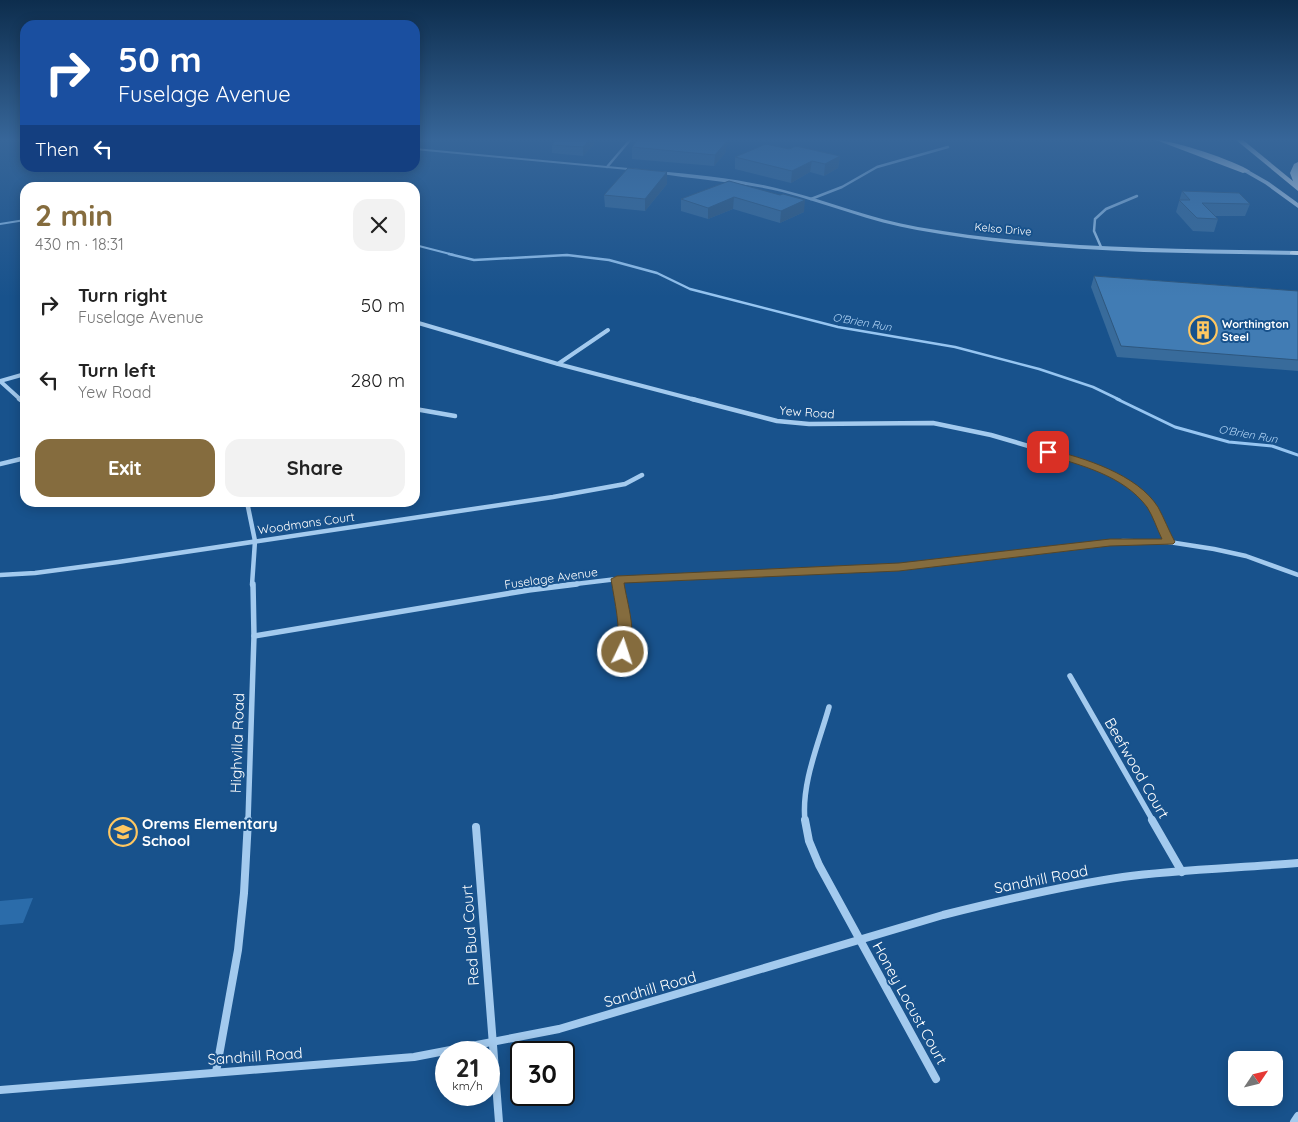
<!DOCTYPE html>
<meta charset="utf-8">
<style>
:root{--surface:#fff;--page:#f2f2f2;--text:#222;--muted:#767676;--accent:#856c3e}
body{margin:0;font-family:Quicksand,sans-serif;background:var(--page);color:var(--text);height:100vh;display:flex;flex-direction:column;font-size:19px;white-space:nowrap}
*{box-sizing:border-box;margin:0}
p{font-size:16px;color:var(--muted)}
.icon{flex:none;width:28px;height:28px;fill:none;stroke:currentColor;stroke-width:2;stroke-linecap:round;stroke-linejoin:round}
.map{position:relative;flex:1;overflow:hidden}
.drawer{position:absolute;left:20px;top:182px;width:400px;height:325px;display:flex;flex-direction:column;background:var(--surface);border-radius:15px;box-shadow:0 2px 12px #0003}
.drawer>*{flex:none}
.hud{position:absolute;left:20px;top:20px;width:400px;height:152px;border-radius:15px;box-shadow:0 2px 12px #0003;background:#1a4fa0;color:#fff;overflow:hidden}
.needle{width:32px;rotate:55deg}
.tools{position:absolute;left:1228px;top:1051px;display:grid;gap:10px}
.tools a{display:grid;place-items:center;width:55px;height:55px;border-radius:10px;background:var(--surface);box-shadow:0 2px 12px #0003;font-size:25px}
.speed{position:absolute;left:435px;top:1041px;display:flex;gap:10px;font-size:25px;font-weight:700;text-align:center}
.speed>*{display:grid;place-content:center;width:65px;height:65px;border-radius:50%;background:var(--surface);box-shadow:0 2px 12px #0003;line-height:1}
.speed small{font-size:12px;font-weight:400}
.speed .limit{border:2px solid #111;border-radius:8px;background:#fff;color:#111}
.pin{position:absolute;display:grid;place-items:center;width:42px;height:42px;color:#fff;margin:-21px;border-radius:10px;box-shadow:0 2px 8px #0006}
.me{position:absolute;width:55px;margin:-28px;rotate:4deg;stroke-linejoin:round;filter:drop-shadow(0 0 4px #0008)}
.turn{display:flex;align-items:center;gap:18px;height:105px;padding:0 15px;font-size:22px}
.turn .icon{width:65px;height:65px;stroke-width:2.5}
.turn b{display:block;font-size:35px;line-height:42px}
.then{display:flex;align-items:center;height:48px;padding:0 15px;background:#0003;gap:10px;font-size:19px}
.round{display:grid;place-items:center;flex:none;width:52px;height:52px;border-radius:15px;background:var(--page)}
.head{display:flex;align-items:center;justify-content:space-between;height:85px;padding:0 15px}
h1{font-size:30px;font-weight:800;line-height:38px;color:var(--accent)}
.cta{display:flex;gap:10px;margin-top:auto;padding:10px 15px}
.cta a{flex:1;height:58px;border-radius:15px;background:var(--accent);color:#fff;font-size:20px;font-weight:800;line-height:58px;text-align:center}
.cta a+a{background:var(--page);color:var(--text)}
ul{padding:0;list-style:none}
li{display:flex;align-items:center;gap:15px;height:75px;padding:0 15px}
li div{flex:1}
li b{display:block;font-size:19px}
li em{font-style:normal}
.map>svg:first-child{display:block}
</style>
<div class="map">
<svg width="1298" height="1122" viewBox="0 0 1298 1122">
<rect width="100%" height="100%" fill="#18528c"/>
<path fill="#2b6caa" d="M33 898 23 923 0 925V901Z"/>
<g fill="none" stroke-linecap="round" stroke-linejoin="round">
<g stroke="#96c5f1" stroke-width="2">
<path d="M0 224 25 220"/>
<path d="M415 245 454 255"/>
</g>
<path stroke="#96c5f1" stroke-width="2.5" d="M449 254 474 260 567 255 609 260 657 273 690 289 838 327 955 347 1039 369 1093 387 1120 400"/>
<path stroke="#96c5f1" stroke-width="3" d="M1117 399 1175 427 1229 442 1272 446 1298 455"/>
<g stroke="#a3caee" stroke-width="2.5">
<path d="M607 167 630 140"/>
<path d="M811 199 842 187 877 167 948 147"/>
<path d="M1101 247 1094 231 1095 219 1106 209 1137 196"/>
</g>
<g stroke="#a3caee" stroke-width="4">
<path d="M415 322 558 364 696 400"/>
<path d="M558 364 608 330"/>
<path d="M0 381 21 400"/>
<path d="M0 381 25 374"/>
</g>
<g stroke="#a3caee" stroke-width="4.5">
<path d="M19 399 25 403"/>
<path d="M692 399 777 421 809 424 933 423 991 435 1086 463 1113 474 1146 498 1169 542"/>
<path d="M415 409 455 416"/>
<path d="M0 464 25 458"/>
<path d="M247 502 255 541 252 585"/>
<path d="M0 575 35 573 118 562 553 497 625 484 642 475"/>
<path d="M617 579 618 585"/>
<path d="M567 585 617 579 899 567 1123 541 1169 542 1214 549 1246 556 1298 575"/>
</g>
<g stroke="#a3caee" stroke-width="5.5">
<path d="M254 636 529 590 577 584"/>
<path d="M612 667C616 662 621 657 623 651 631 630 623 605 618 584"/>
<path d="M1070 676 1153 821"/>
<path d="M248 821 254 636 253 584"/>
<path d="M805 821C801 783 819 743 829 707"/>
</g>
<g stroke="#a3caee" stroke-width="8">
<path d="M805 820 809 841 819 865 936 1079"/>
<path d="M1152 820 1182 872"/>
<path d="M476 827 499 1122"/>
<path d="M216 1072 238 950 244 893 248 820"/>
<path d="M0 1090 414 1057 559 1029 943 915C1003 900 1062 886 1123 877 1180 869 1240 868 1298 863"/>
<path d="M1294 1122 1298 1116"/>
</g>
<g fill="#a3caee" fill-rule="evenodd">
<path d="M415 148 639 169 641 170 639 171 415 150Z"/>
<path d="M657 171C699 175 742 179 784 190 829 201 872 219 918 227 1043 249 1171 249 1298 251V255C1171 253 1042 253 917 230 871 222 828 204 782 192 741 182 698 180 655 173V172Z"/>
</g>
<g fill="#d0e5fa" fill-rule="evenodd">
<path d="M1244 170H1248L1269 182 1298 203V208L1265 184 1244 172Z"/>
<path d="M1292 251H1298V255L1290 254V252Z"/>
</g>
<g fill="#f4f9ff" fill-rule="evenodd">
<path d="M1156 140C1173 140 1236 161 1250 171L1243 173Z"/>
<path d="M1236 140H1243L1293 181 1290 173 1294 164 1298 162V191Z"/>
</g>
</g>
<g fill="#386b9b">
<path d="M594 144 583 156 552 153V145Z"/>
<path d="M632 147 726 148V152L714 166 632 159Z"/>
<path d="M789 149 840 156 838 168 824 176 810 172 791 183 735 169V157Z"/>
<path d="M729 181 804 212 780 223 733 209 708 219 681 211V199Z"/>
<path d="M667 184 645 211 605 207 604 195Z"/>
<path d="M1182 191 1250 204 1245 216H1215L1218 219 1214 232 1193 231 1176 212Z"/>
<path d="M1094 276 1298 291V371L1117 357 1091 287Z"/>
</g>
<g fill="#2e577e">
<path d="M589 140H594V144L583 156V147Z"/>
<path d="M724 140H732L726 148V152L714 166 715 155Z"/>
<path d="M840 156 838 168 824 176 825 164Z"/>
<path d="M812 161 810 172 791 183 792 171Z"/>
<path d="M667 172V184L645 211V199Z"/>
<path d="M734 197 733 209 708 219V208Z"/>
<path d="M805 200 804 212 780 223 781 211Z"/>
</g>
<g fill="#417cb4" stroke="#2e577e">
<path d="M556 140H589L583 147 552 145Z"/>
<path d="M638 140H724L727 141 715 155 632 147Z"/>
<path d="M766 144 789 149 796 146 840 156 825 164 812 161 792 171 735 157Z"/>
<path d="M628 168 667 172 645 199 604 195Z"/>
<path d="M729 181 780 195 783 194 805 200 781 211 734 197 708 208 681 199Z"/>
<path d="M1182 191 1239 193 1250 204 1202 203 1218 219 1197 218 1179 200H1190Z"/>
<path d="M1094 276 1298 291V360L1121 346Z"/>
</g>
<linearGradient id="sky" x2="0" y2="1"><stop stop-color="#0d2d4d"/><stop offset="0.47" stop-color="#376699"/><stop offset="1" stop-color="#376699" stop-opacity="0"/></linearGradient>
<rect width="1298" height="297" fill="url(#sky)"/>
<path fill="#856c3e" stroke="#564628" d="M1048 449C1084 458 1137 474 1158 507 1164 518 1169 531 1175 542L1173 544 1110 546 899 571 624 583C627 603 638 635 628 655H619L617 652C621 627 615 604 611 579L617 576 899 563 1110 539H1162C1157 529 1153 516 1147 507 1123 475 1080 465 1044 454L1043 452Z"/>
<defs>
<symbol id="building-ring" viewBox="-11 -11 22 22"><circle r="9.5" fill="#18528c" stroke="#ffc760" stroke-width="1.5"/><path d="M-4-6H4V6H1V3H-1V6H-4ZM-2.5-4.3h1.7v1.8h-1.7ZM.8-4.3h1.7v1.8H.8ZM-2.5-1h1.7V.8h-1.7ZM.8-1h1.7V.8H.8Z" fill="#ffc760"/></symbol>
<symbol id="school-ring" viewBox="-11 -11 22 22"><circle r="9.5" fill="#18528c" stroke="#ffc760" stroke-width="1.5"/><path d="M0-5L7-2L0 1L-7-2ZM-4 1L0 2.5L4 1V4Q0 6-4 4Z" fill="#ffc760"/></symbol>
</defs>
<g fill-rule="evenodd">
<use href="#building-ring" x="1187" y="314" width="32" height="32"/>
<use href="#school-ring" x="107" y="816" width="32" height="32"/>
</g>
<g text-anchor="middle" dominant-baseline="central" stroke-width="4" stroke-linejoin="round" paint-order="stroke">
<g font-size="11" fill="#fff" stroke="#18528c">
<text transform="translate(1003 229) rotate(5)">Kelso Drive</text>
</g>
<g font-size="11" font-style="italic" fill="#afd3f5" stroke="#18528c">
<text transform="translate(862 322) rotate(10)">O'Brien Run</text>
<text transform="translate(1248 434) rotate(10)">O'Brien Run</text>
</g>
<g font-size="11" font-weight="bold" fill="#fff" stroke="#18528c" text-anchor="start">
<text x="1222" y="324">Worthington<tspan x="1222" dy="13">Steel</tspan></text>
</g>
<g font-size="12" fill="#fff" stroke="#18528c">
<text transform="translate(807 412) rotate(4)">Yew Road</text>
<text transform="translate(306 523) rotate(-8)">Woodmans Court</text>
<text transform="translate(551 578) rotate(-8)">Fuselage Avenue</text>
</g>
<g font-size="15" fill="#fff" stroke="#18528c">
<text transform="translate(237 743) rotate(-88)">Highvilla Road</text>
<text transform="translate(1137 768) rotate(60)">Beefwood Court</text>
<text transform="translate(1041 879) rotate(-11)">Sandhill Road</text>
<text transform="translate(470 935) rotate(-94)">Red Bud Court</text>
<text transform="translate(650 989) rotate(-16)">Sandhill Road</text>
<text transform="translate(910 1003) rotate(61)">Honey Locust Court</text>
<text transform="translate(255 1056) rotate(-4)">Sandhill Road</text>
</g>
<g font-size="15" font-weight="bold" fill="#fff" stroke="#18528c" text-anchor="start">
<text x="142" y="823">Orems Elementary<tspan x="142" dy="17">School</tspan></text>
</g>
</g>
</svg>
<div class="tools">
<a><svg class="needle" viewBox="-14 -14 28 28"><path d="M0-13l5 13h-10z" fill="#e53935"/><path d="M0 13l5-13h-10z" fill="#767676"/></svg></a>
</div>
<div class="speed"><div>21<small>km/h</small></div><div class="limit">30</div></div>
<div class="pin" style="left:1048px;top:452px;background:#d93025"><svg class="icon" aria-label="arrive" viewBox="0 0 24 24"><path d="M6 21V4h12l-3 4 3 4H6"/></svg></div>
<svg class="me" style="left:623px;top:652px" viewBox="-20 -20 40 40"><circle r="17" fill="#856c3e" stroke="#fff" stroke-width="3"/><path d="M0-11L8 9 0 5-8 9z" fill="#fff"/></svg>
<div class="hud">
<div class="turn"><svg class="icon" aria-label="right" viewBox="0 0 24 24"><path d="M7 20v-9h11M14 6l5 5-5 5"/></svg><div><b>50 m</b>Fuselage Avenue</div></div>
<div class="then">Then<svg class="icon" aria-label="left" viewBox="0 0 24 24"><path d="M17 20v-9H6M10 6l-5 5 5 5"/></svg></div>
</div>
<section class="drawer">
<div class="head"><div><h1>2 min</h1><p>430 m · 18:31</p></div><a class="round"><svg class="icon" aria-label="close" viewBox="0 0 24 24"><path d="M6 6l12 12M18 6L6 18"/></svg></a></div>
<ul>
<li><svg class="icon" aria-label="right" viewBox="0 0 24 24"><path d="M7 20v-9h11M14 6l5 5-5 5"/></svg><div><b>Turn right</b><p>Fuselage Avenue</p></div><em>50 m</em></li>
<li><svg class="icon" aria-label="left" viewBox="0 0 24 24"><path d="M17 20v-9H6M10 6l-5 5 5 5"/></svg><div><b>Turn left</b><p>Yew Road</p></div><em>280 m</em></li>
</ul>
<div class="cta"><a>Exit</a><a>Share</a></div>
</section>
</div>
